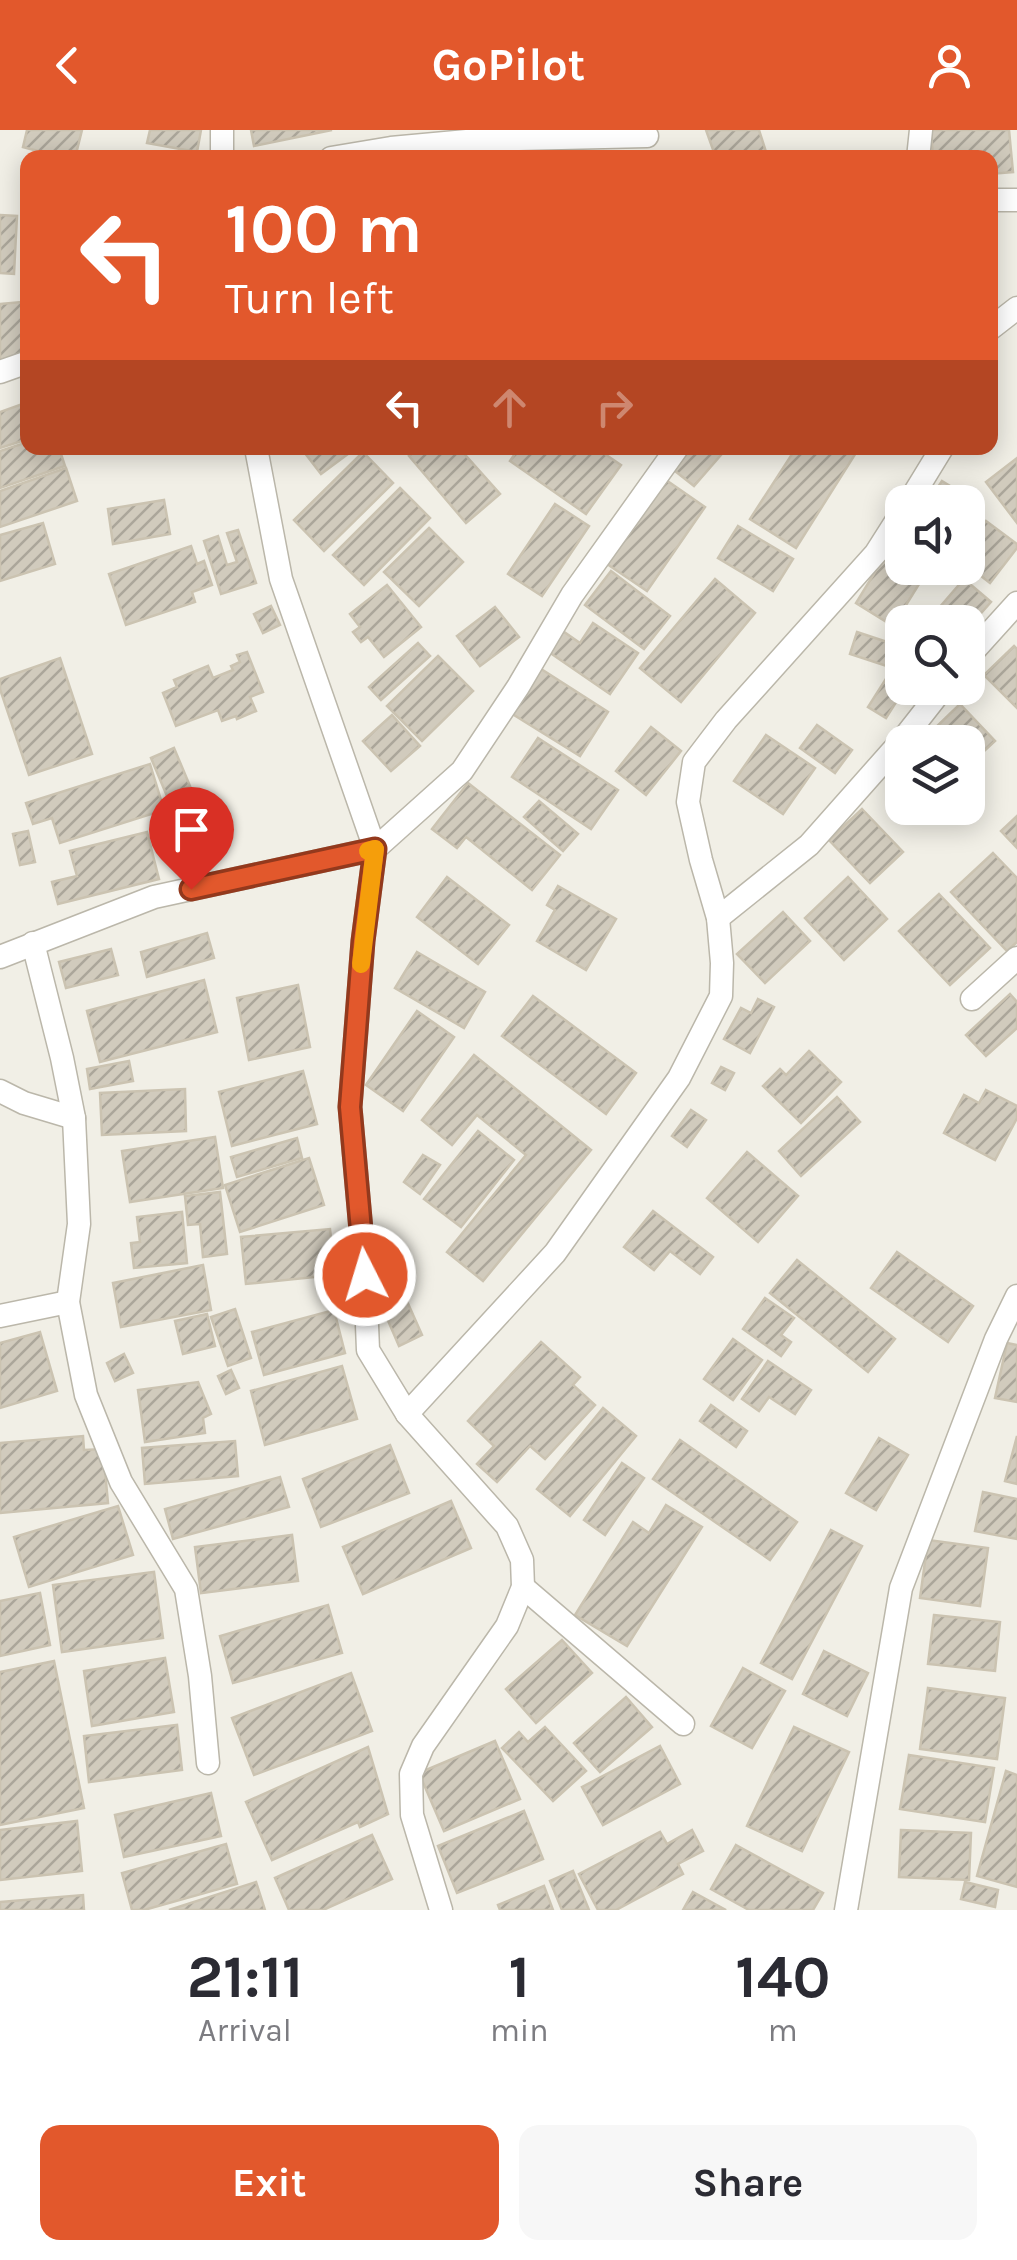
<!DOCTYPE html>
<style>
:root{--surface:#fff;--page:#f7f7f7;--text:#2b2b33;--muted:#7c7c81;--accent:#e2582c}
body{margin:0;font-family:Karla,sans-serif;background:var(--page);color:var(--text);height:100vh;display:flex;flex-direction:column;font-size:38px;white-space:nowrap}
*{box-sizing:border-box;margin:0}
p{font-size:32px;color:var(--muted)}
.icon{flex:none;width:55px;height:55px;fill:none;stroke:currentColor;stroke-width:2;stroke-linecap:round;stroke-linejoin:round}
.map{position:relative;height:1780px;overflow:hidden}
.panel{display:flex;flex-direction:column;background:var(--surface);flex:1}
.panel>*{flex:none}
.guide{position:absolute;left:20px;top:20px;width:978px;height:305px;border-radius:20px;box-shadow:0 5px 25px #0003;background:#e2582c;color:#fff;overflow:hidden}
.controls{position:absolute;left:885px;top:355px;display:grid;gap:20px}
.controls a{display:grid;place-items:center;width:100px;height:100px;border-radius:20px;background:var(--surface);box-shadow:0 5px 25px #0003;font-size:50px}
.pin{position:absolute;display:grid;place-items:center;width:85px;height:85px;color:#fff;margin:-102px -42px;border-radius:50% 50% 50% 0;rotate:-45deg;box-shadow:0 0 10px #0007}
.pin .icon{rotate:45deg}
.me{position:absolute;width:110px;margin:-55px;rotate:355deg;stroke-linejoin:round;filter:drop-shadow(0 0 8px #0008)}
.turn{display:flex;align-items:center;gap:35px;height:210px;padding:0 40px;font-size:45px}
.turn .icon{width:130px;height:130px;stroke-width:2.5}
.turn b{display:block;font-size:70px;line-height:85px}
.lanes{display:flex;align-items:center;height:95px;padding:0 40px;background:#0003;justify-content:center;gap:50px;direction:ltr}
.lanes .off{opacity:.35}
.eta{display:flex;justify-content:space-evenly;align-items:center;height:170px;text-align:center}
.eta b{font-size:60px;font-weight:700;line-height:70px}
.action{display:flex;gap:20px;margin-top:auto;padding:20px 40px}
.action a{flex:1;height:115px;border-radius:20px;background:var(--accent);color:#fff;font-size:40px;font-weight:700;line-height:115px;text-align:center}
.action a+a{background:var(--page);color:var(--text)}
header{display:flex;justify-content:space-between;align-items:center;height:130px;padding:0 40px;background:var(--accent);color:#fff;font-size:45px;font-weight:700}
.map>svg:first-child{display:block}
</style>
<header><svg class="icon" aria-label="back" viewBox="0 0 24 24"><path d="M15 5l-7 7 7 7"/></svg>GoPilot<svg class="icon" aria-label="person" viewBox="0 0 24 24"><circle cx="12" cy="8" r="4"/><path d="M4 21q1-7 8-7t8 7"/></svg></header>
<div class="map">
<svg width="1017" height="1780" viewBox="0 0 1017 1780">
<defs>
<pattern id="building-hatch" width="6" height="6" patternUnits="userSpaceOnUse" patternTransform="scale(2.5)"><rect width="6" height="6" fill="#d1cbbd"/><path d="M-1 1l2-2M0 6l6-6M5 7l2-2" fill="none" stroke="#aba69a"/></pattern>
</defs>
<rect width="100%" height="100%" fill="#f1efe6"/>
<g fill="url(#building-hatch)" stroke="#cbc3b1" stroke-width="2.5">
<path d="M27 0H82L75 28H64L23 17Z"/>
<path d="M150 0H201L197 22 147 13Z"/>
<path d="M251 0H332L254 16Z"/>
<path d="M706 0H759L767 25 760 28H716Z"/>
<path d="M931 0H1009L1013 42 990 44V28H933Z"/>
<path d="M0 85 17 86 14 144 0 143Z"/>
<path d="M21 172 27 228 0 231V174Z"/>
<path d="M28 272V309L0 318V282Z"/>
<path d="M28 312V318H59L65 336 0 358V321Z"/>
<path d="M301 318H356L321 344Z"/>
<path d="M419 318H459L500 364 466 393 409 326Z"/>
<path d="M519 318H596L621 335 586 384 510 331Z"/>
<path d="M686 318H727L694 356 670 337Z"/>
<path d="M796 318H859L796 418 750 389Z"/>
<path d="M363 322 393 353 324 421 294 390Z"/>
<path d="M1017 328V393L986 352Z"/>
<path d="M66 338 77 371 0 397V361Z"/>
<path d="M666 350 705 377 647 461 607 434Z"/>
<path d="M942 351 981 375 968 397V372H928Z"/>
<path d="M400 358 430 388 364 455 333 425Z"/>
<path d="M164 370 170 404 113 414 108 379Z"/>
<path d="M555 374 589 396 542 466 508 444Z"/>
<path d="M986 391 1017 414V418L990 453 968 436V415Z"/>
<path d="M43 393 55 434 0 451V405Z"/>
<path d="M738 396 793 429 773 461 718 428Z"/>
<path d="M429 398 463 432 419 476 384 442Z"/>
<path d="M902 398V438H929L893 496 856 473Z"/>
<path d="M238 400 256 453 221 464 204 411 218 406 227 435 237 432 227 403Z"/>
<path d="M191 416 197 434 204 431 212 455 192 462 195 472 126 495 109 444Z"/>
<path d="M611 441 670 486 644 519 585 475Z"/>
<path d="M715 449 755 483 681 572 640 538Z"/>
<path d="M964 449 991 472 968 498V492H953L938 479Z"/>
<path d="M387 455 421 497 384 527 368 507 361 512 353 502 360 497 350 484Z"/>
<path d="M271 476 280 495 263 503 254 484Z"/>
<path d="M495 477 519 507 480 536 457 506Z"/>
<path d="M593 493 638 523 610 564 543 518 557 497 580 513Z"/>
<path d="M857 502 902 517V541L850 524Z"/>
<path d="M418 513 430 526 381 570 369 557Z"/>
<path d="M1014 516 1017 519V578L984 545Z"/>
<path d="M247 522 263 562 250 567 256 581 237 589 236 586 222 591 218 580 176 596 163 563 177 557 174 550 208 536 213 548 233 540 231 536 240 532 237 525Z"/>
<path d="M438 526 473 561 422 611 387 576Z"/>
<path d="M60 528 92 624 29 645 0 559V549Z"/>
<path d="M538 537 608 582 580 626 509 582Z"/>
<path d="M889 544 902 553V558H905L886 588 868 577Z"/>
<path d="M960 574 995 611 968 636V612H943L932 601Z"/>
<path d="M392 585 420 616 391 641 363 611Z"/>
<path d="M817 595 852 620 835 643 800 618Z"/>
<path d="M651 597 681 621 646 665 616 641Z"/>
<path d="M766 605 815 638 783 684 734 651Z"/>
<path d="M538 608 618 660 591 699 512 647Z"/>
<path d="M174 618 190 656 167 666 151 628Z"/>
<path d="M150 634 164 680 60 713 52 688 33 694 26 673Z"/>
<path d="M468 653 560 725 532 760 466 707 457 718 432 699Z"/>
<path d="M539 671 578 704 563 721 524 687Z"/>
<path d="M862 679 903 722 870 753 829 710Z"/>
<path d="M1017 686V718L1001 701Z"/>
<path d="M28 701 35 732 20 735 13 704Z"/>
<path d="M147 702 159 749 58 774 52 752 77 746 70 721Z"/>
<path d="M993 723 1017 748V812L1007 821 951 762Z"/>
<path d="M447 747 509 795 478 834 417 787Z"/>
<path d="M848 747 887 789 844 830 805 788Z"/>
<path d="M558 756 616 789 586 840 537 811 555 780 547 775Z"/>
<path d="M939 764 990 818 950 855 899 801Z"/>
<path d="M783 782 810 811 765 853 737 824Z"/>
<path d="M207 803 214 828 147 847 141 822Z"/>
<path d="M111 819 118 845 66 858 59 832Z"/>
<path d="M417 822 485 862 464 898 395 858Z"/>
<path d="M204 850 217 902 100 932 87 881Z"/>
<path d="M298 855 310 917 249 930 237 868Z"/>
<path d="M1010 864 1017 872V898L986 926 966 905Z"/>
<path d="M533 866 636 943 606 984 502 906Z"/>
<path d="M758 869 774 877 750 923 724 909 741 878 751 883Z"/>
<path d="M417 881 454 907 403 981 366 955Z"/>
<path d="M809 921 841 952 801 993 763 956 780 939 786 945Z"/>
<path d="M474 925 591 1020 483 1151 447 1122 526 1025 477 985 452 1015 422 990Z"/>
<path d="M129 931 133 951 90 959 87 939Z"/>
<path d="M721 937 734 943 725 960 712 953Z"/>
<path d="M303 941 317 994 232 1016 219 962Z"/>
<path d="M185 959 186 1001 102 1005 100 963Z"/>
<path d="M986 960 1017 976V988L995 1030 944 1003 964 965 979 973Z"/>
<path d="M837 967 860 992 801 1046 779 1021Z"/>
<path d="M691 980 706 990 687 1017 672 1006Z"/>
<path d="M478 1001 514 1030 461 1097 424 1069Z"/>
<path d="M215 1007 223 1058 130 1072 122 1021Z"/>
<path d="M297 1008 302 1028 237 1047 231 1027Z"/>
<path d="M747 1022 798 1066 758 1112 707 1068Z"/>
<path d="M423 1025 440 1035 420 1064 404 1052Z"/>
<path d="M309 1028 324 1075 240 1102 225 1055Z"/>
<path d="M220 1062 227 1124 203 1127 200 1094 188 1095 185 1066Z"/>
<path d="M653 1081 713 1127 700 1144 670 1121 654 1140 624 1117Z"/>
<path d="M182 1082 187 1133 134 1138 131 1113 140 1112 137 1087Z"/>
<path d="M330 1099 335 1145 246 1154 241 1107Z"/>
<path d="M897 1122 973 1176 948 1212 871 1158Z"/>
<path d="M797 1130 895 1209 868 1242 770 1163Z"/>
<path d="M203 1135 211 1180 121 1197 113 1153Z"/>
<path d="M765 1168 794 1188 781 1205 791 1212 781 1226 743 1199Z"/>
<path d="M406 1169 422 1205 399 1216 383 1179Z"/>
<path d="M235 1179 251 1228 228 1236 211 1187Z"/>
<path d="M334 1180 345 1223 264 1245 252 1202Z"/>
<path d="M207 1184 215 1216 183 1224 175 1191Z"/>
<path d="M40 1202 57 1261 0 1278V1213Z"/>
<path d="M733 1209 762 1230 733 1270 704 1249Z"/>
<path d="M541 1212 580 1247 573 1255 595 1275 545 1329 530 1316 497 1352 477 1334 494 1316 468 1291Z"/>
<path d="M1007 1213 1017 1215V1272L995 1268Z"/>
<path d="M124 1224 133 1243 115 1251 107 1233Z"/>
<path d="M768 1231 811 1260 795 1284 769 1267 759 1281 742 1269Z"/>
<path d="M342 1236 357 1289 265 1315 251 1261Z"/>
<path d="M231 1240 239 1258 226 1264 218 1246Z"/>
<path d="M198 1252 211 1284 203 1288 205 1303 145 1312 138 1260Z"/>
<path d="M711 1275 747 1301 736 1317 700 1291Z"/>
<path d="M603 1278 636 1306 570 1386 537 1359Z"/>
<path d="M83 1306 84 1320 103 1319 108 1373 0 1383V1313Z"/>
<path d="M1017 1306V1354L1005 1351Z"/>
<path d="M879 1308 908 1325 876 1380 846 1363Z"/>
<path d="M680 1310 797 1392 770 1430 653 1349Z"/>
<path d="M235 1311 238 1346 145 1354 142 1318Z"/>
<path d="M390 1315 409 1363 321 1397 303 1349Z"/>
<path d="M622 1333 644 1348 605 1405 584 1390Z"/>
<path d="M280 1347 289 1377 173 1409 165 1379Z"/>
<path d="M983 1362 1017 1369V1409L975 1401Z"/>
<path d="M451 1371 471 1418 363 1464 343 1417Z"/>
<path d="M666 1375 702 1397 627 1516 575 1485 633 1392 649 1403Z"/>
<path d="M118 1376 133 1425 29 1457 14 1407Z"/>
<path d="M831 1400 862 1416 792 1549 761 1533Z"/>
<path d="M292 1405 298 1451 201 1463 195 1417Z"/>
<path d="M928 1410 988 1418 980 1476 920 1468Z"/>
<path d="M154 1442 163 1508 62 1522 53 1455Z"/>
<path d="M40 1463 50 1515 0 1526V1471Z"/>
<path d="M328 1475 342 1523 233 1553 220 1506Z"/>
<path d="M934 1485 1000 1492 995 1541 928 1534Z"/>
<path d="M562 1510 592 1543 536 1593 506 1559Z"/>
<path d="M824 1521 868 1543 847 1586 803 1564Z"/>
<path d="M165 1528 174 1582 92 1596 84 1541Z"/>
<path d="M54 1531 84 1678 0 1695V1542Z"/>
<path d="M743 1538 785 1561 752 1618 711 1596Z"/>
<path d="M351 1543 372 1601 254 1645 232 1588Z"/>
<path d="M928 1558 1005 1568 997 1629 920 1619Z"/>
<path d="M626 1567 652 1597 600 1642 574 1613Z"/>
<path d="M177 1595 182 1640 89 1652 84 1606Z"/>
<path d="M545 1597 586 1641 553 1671 502 1618 519 1602 528 1612Z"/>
<path d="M794 1597 849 1622 802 1721 747 1696Z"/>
<path d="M495 1611 520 1669 444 1701 419 1643Z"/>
<path d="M660 1616 680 1654 603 1695 582 1657Z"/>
<path d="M368 1617 388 1684 360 1697 358 1692 272 1730 246 1672Z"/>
<path d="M909 1625 994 1638 985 1692 900 1679Z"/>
<path d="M1006 1641 1017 1645V1757L977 1746Z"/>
<path d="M211 1663 221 1706 124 1727 115 1685Z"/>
<path d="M524 1681 543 1729 457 1763 438 1716Z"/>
<path d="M77 1691 82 1741 0 1750V1700Z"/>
<path d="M692 1700 703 1721 678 1734 683 1744 616 1780H598L579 1744 660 1702 667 1714Z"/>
<path d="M901 1700 971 1703 969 1750 899 1747Z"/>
<path d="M372 1705 392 1749 323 1780H289L275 1748Z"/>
<path d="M226 1714 237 1754 144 1780H132L122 1743Z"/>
<path d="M736 1715 823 1763 813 1780H749L711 1759Z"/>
<path d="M573 1741 589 1780H562L550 1751Z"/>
<path d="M256 1752 265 1780H169Z"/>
<path d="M965 1752 998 1760 995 1777 961 1769Z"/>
<path d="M544 1756 553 1780H500L498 1775Z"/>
<path d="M693 1762 726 1780H683Z"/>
<path d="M83 1765 84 1780H0V1772Z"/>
</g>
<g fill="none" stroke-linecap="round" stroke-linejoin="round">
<defs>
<g id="street">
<path d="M222 0V28"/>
<path d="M331 28 391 18 477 10 647 6"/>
<path d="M918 28 921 0"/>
<path d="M990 70H1017"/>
<path d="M990 199 1017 178"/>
<path d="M0 242 28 232"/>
<path d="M256 318 281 449 375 719 363 811 350 977 365 1145 368 1220 407 1284 507 1396 522 1430 523 1457 507 1496 423 1616 411 1644 412 1685 441 1780"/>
<path d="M909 372 942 318"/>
<path d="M968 527 1017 473"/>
<path d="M718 788 809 715 903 609 943 558"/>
<path d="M33 813 62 928 74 988 79 1094 68 1172 86 1265 121 1352 186 1459 200 1546 208 1633"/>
<path d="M0 827 154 767 375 719 462 641 518 557 572 465 677 318"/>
<path d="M972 869 1017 828"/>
<path d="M0 961 24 973 74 988"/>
<path d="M0 1186 68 1172"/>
<path d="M407 1284 555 1123 679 948 721 866 722 833 718 788 701 730 688 672 694 632 726 590 876 423 902 382"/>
<path d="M523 1457 683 1594"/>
<path d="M846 1780 901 1458 996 1209 1017 1166"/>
</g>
</defs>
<use href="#street" stroke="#bbb7aa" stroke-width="25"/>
<use href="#street" stroke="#fff" stroke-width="22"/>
</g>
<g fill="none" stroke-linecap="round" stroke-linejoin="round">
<defs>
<path id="route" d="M191 759 375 719 363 811 350 977 365 1145"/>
</defs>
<use href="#route" stroke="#93391d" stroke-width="25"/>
<use href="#route" stroke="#e2582c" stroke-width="18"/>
<path stroke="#f59e0b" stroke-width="18" d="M361 834 375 719 368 721"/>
</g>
</svg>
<div class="controls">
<a><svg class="icon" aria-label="sound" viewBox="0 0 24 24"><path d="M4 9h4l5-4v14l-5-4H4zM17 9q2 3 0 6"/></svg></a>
<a><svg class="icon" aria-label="search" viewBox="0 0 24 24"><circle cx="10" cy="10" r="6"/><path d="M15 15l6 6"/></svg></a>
<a><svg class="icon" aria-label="layers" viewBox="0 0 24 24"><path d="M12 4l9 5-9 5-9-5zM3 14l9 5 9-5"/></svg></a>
</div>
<div class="pin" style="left:191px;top:759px;background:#d93025"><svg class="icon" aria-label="arrive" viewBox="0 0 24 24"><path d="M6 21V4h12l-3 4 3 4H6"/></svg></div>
<svg class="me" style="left:365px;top:1145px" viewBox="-20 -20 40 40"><circle r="17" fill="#e2582c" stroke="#fff" stroke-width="3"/><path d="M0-11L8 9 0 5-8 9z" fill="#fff"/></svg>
<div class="guide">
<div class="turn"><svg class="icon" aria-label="left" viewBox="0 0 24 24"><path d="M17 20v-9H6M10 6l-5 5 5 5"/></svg><div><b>100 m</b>Turn left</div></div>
<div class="lanes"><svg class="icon" aria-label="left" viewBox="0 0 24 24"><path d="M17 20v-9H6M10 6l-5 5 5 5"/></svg><svg class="icon off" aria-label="ahead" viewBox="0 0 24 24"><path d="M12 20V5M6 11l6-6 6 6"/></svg><svg class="icon off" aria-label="right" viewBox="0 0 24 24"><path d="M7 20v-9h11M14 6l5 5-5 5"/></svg></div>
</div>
</div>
<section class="panel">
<div class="eta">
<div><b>21:11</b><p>Arrival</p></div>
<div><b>1</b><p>min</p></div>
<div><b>140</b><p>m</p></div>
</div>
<div class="action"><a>Exit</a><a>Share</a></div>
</section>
